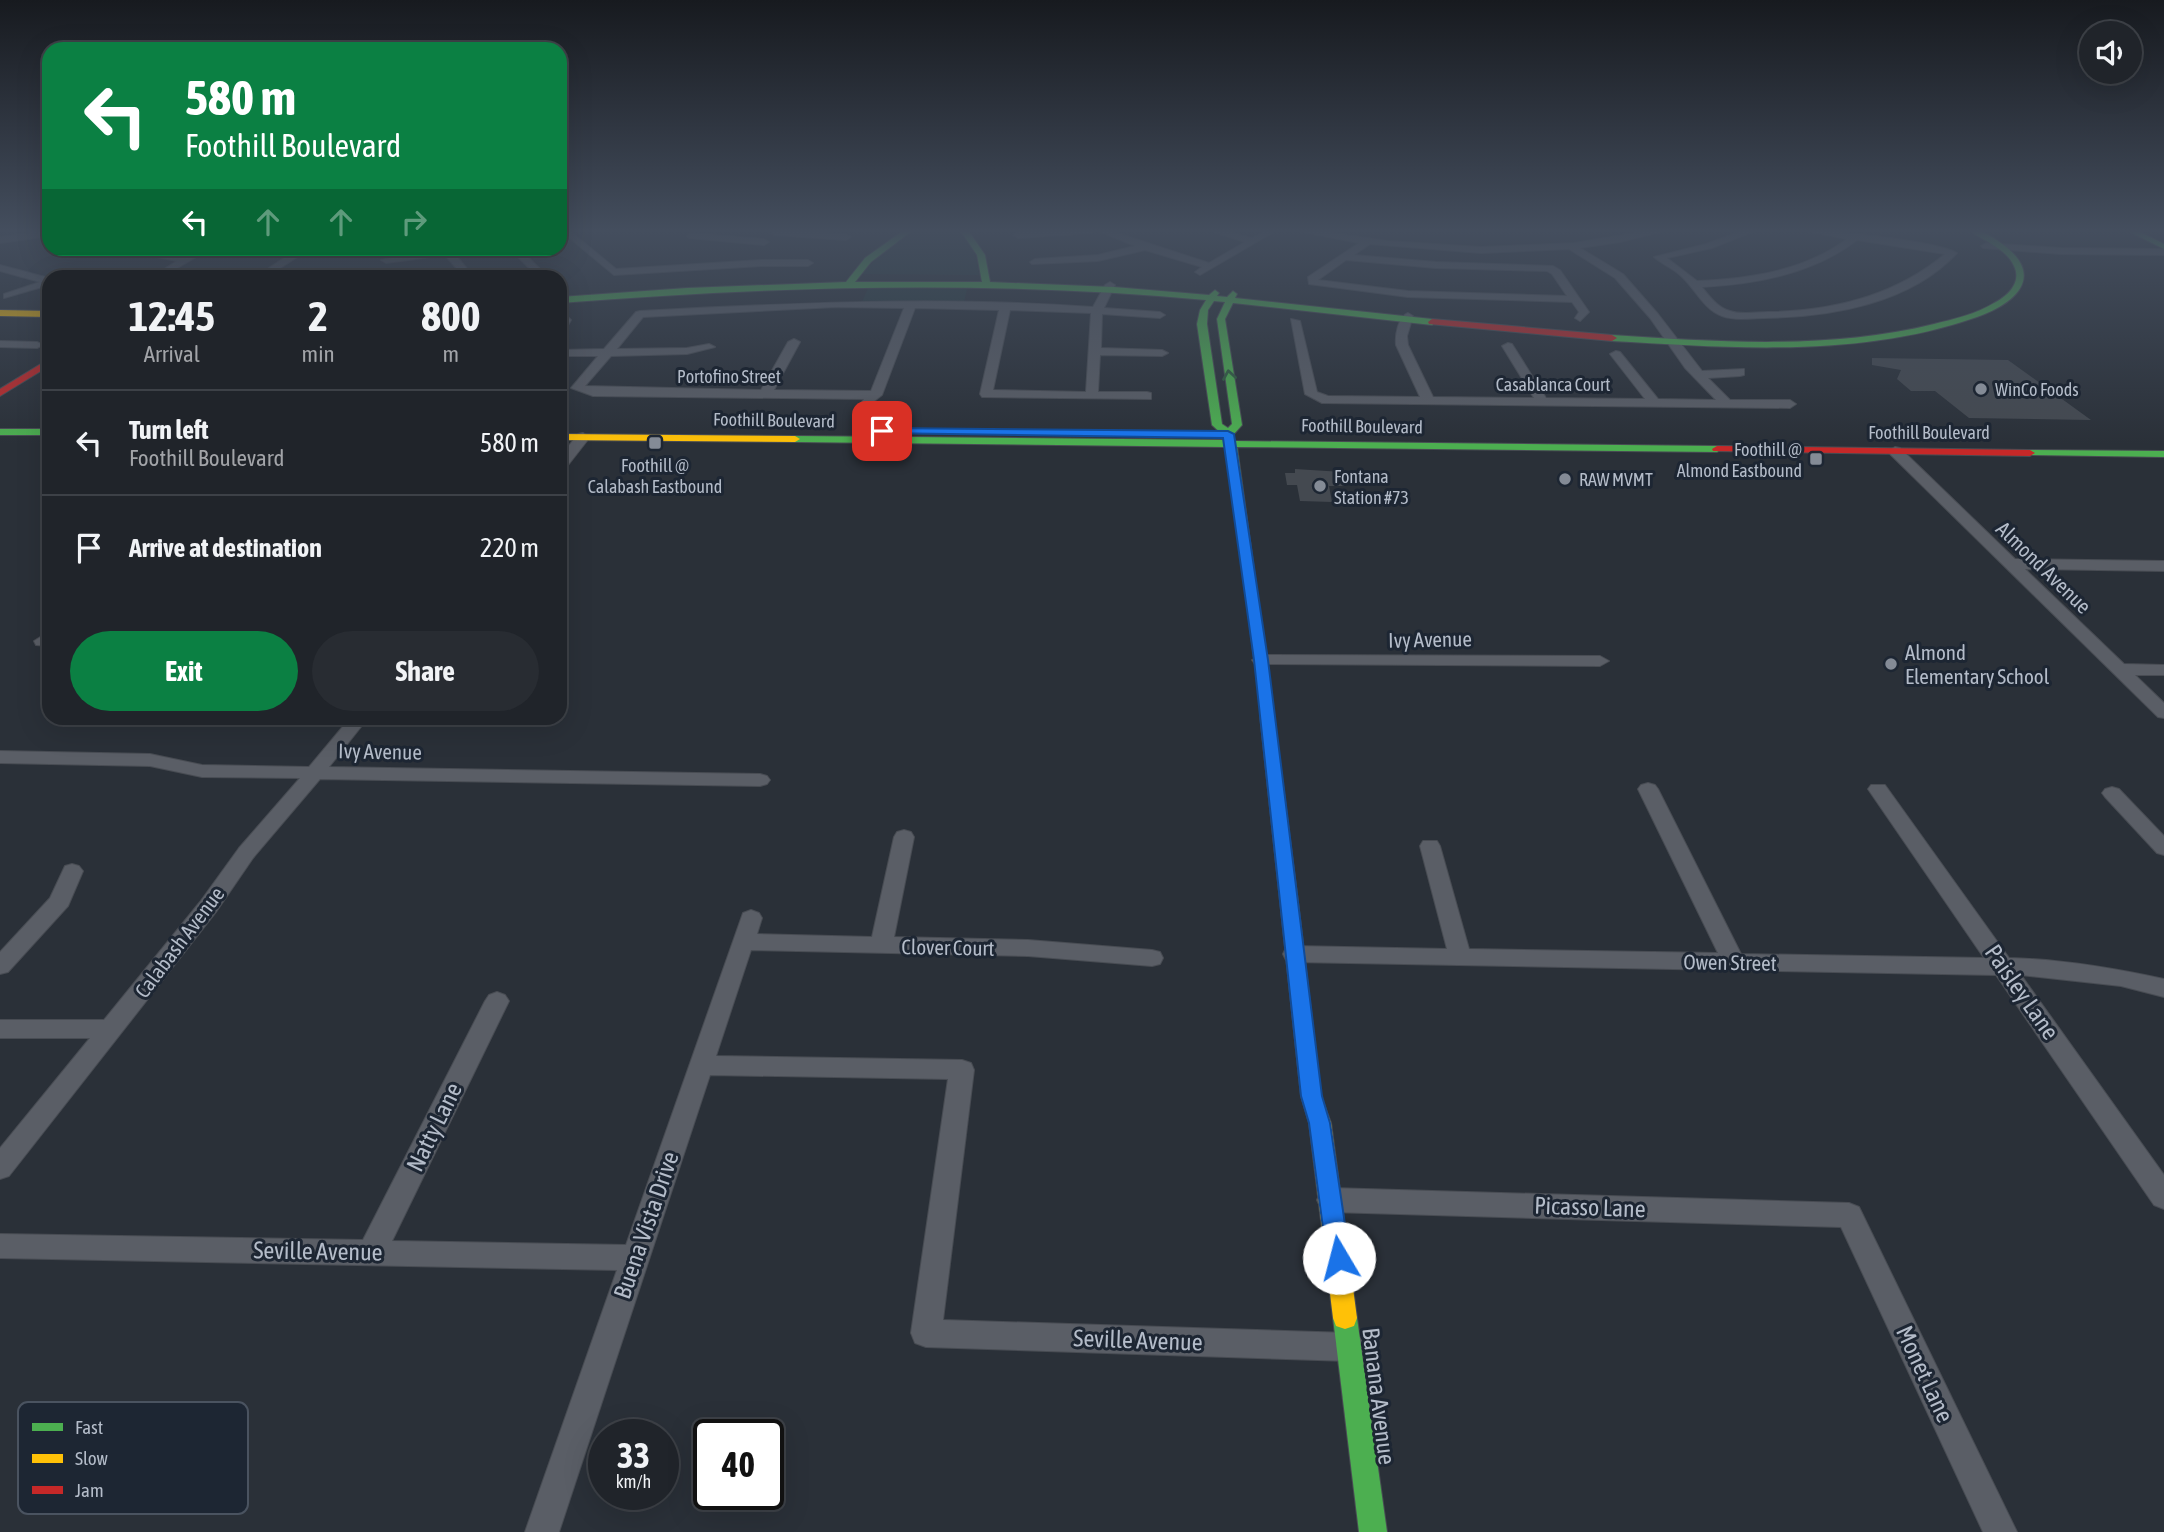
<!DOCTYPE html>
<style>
:root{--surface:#20242a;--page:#282c32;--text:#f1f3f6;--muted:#a2a4a8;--line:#3d4147;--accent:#0b8043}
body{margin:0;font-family:"Asap Condensed",sans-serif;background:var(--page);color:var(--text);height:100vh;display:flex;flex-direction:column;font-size:26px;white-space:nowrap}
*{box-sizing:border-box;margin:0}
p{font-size:23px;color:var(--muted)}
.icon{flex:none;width:38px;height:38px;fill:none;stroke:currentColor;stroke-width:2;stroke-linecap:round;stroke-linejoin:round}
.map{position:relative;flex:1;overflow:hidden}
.side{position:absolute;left:42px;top:270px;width:525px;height:455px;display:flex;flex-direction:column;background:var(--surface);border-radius:21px;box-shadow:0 7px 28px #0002,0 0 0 2px var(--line)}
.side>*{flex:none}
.guide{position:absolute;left:42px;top:42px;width:525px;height:214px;border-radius:21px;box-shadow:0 7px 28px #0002,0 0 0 2px var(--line);background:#0b8043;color:#fff;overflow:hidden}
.buttons{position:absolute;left:2079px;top:21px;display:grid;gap:14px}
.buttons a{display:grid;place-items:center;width:63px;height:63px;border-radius:50%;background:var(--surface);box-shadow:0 7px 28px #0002,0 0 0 2px var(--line);font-size:35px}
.speed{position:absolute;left:588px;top:1419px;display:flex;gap:14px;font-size:35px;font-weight:700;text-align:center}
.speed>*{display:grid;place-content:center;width:91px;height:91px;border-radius:50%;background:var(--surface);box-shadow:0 7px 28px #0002,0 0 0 2px var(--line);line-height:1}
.speed small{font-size:18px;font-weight:400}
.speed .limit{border:4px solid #111;border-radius:10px;background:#fff;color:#111}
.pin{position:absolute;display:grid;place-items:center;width:60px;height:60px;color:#fff;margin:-30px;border-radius:14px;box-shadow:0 4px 10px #0006}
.me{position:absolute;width:77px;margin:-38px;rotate:352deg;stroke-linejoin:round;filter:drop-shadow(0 0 5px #0008)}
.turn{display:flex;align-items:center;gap:24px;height:147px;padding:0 28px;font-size:32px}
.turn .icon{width:91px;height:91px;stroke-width:2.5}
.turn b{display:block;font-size:49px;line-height:60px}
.lanes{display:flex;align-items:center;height:66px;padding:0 28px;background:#0003;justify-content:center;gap:35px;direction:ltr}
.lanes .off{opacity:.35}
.eta{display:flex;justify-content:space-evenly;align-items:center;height:119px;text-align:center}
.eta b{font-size:42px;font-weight:700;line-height:49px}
.primary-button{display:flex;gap:14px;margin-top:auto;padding:14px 28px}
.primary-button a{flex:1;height:80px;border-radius:42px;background:var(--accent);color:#fff;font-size:28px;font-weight:700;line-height:80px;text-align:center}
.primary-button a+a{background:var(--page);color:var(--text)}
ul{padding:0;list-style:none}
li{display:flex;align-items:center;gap:21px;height:105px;padding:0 28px;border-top:2px solid var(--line)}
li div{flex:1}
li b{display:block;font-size:26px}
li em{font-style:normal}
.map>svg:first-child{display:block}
</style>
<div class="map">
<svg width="2164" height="1532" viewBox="0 0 2164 1532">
<rect width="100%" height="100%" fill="#2a3038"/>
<g fill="#273a3e">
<path d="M915 230C957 230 973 225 979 275L862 274 888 247Z"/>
<path d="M868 288 967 289 964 302H862Z"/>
</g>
<g fill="#444950">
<path d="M1872 358 2008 360 2091 420 1969 418 1935 391H1911L1897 379 1901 370 1872 365Z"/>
<path d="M1295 469 1343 472 1346 483H1343L1344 486H1329L1332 502 1300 501 1297 485H1287L1285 473H1295Z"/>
</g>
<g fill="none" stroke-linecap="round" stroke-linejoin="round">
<defs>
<g id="street">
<path d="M49 230V236L0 243V237Z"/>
<path d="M560 230H569L616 269 761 260H808L813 263 808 266H761L614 275Z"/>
<path d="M777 230 846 234 851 237 846 240 774 235 772 233Z"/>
<path d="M1053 230H1108L1209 263 1245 242 1208 230H1222L1252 238 1266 230H1277L1200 275 1195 272 1202 267 1145 250 1098 261 1032 264 1030 262 1035 259 1098 255 1135 246 1096 230 1091 233 1018 238 1013 235 1018 232Z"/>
<path d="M1293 230H1313L1388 241 1481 247 1574 243 1652 230H1668L1620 242 1580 248 1623 274 1658 314 1702 371 1744 369V375L1740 376 1708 378 1730 400H1790L1796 404 1790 408 1322 403 1305 394 1291 319 1300 321 1317 392 1328 396 1420 397 1396 345C1395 335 1398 317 1408 313L1413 316 1407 336 1408 345 1433 397 1534 398 1502 346 1508 343 1512 344 1546 398 1645 399 1610 354 1616 351 1620 352 1658 399 1716 400 1685 368 1650 318 1615 278 1569 249 1481 253 1370 244 1354 255 1436 262 1553 266 1560 270 1589 312 1580 321 1575 318 1579 312 1572 302 1408 297 1309 284 1308 277 1359 243ZM1346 260 1436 268 1547 271 1552 274 1567 296 1408 291 1318 280Z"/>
<path d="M1744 230H1757L1712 248 1667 258 1697 281C1749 279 1804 271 1847 239L1802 230C1828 230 1938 241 1957 253 1910 304 1830 317 1764 318 1751 318 1735 321 1722 316 1703 309 1695 288 1680 275 1672 268 1662 264 1654 257L1706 244ZM1857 240 1945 254C1895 296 1832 311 1768 312 1756 312 1741 315 1730 311 1718 308 1709 296 1702 287 1756 284 1813 274 1857 240Z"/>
<path d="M692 233 764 239 769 242 764 245 689 238 687 236Z"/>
<path d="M1986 243 2061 248 2164 249V255L2061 254 1983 248 1981 246Z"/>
<path d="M112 248H136L185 257 199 248H211L164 276H153L177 261Z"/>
<path d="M299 248H311L268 276H257Z"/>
<path d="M440 248H450L473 276H463L445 255 386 263 381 260Z"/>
<path d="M509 248H519L547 276H537Z"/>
<path d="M0 265 49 278V285L4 298V294L40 282 0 271Z"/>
<path d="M1110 282 1115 285 1104 308 1160 312 1165 315 1160 318 1102 314 1101 348 1162 350 1168 353 1162 356 1100 355 1098 392H1147L1151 393V399L982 397 980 394 999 310 915 308 882 395 868 406 862 402 864 399 593 396 571 388 598 356H560V350L604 349 636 312 640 311C791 303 942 296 1093 307L1105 285ZM836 307 904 308 871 391 774 390 800 342 794 339 788 342 761 390 585 386 611 356 687 354 715 347 709 344 687 348 617 349 643 317ZM1010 310 1091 313 1086 392 993 390Z"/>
<path d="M560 310 571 320 564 332 560 333Z"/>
<path d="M0 341 37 342 43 345 37 348 0 347Z"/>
<path d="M583 433 590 437 565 469 560 470V457L578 434Z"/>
<path d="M1895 447 1900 448 2015 559 2164 561V571L2025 569 2124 664 2164 665V675H2135L2164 703V718L2158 717 1890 454 1888 451Z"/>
<path d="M42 636H49V646L36 645 34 641Z"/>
<path d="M1261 655 1600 656 1609 661 1600 666 1255 664 1252 660Z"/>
<path d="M350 718H368L329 767 760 774 767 776 770 780 767 784 760 786 320 779 253 858 216 912 9 1176 0 1179V1148L90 1038H0V1020H104L200 902 239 848 300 778 202 777 150 766 0 763V751L150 754 202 765 309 767Z"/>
<path d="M1648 783 1655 785 1658 789 1741 954 1984 958 1868 789 1871 785H1885L2009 958C2061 959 2113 968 2164 979V997L2121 986 2021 975 2164 1175V1209L2154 1205 1996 975 1294 962 1286 960 1283 954 1286 948 1294 946 1447 949 1420 846 1423 841H1437L1440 846 1469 949 1718 953 1638 789 1641 785Z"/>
<path d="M2112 787 2119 789 2164 836V855L2157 853 2105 797 2102 793 2105 789Z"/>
<path d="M904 830 911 832 914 837 894 937 1028 940 1152 950 1160 952 1163 958 1160 964 1152 966 1028 956 751 950 716 1056 962 1060 971 1063 974 1070 943 1320 1349 1333 1360 1337 1364 1347 1360 1357 1349 1361 926 1347 915 1343 911 1333 948 1079 710 1075 559 1532H525L617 1270 0 1258V1234L363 1240 485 1001 489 995 497 992 505 995 509 1001 392 1241 626 1245 743 913 751 910 759 913 762 918 757 934 872 937 894 837 897 832Z"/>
<path d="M72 864 79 866 83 871 68 906 8 972 0 974V952L50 898 65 866Z"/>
<path d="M1331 1188 1849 1203 1859 1207 2017 1532H1983L1841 1227 1331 1212 1321 1208 1317 1200 1321 1192Z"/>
</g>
<g id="fast">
<path d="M904 230H913L871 262 855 282H982L977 255 960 230H968L985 255 990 282 1114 287 1209 295 1215 290 1219 293 1217 296 1227 297 1233 291 1237 294 1235 298 1432 319 1436 322 1432 325 1233 303 1225 319 1242 425 1233 435 1235 441 1717 446 1722 449 1717 452 1237 447 1274 715 1267 719 1262 718 1226 447 795 442 790 439 795 436 1224 440 1223 435 1212 425 1197 324 1200 310 1206 300C991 280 776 286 560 303V297L687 288 846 282 865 258ZM1214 301 1225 302 1217 319 1232 424 1228 428 1222 424 1207 324 1208 310Z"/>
<path d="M1969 230C1981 230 1989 235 1998 241 2046 273 2020 302 1977 317 1861 358 1733 348 1612 341L1607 338 1612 335C1719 342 1829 350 1934 324 1954 319 1976 314 1994 303 2008 296 2022 282 2014 266 2006 248 1983 241 1969 230Z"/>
<path d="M2126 230H2136L2164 244V249Z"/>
<rect x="0" y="429" width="49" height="6"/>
<path d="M2030 450 2164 451V457L2026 455 2025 453Z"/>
<path d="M1345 1307 1354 1310 1357 1318 1387 1532H1359L1333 1318 1336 1310Z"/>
</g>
<g id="slow">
<path d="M0 310 49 311V317L0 316Z"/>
<path d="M560 434 795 436 800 439 795 442 560 440Z"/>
<path d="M1290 904 1296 906 1299 910 1321 1096 1331 1123 1357 1318 1354 1326 1345 1329 1336 1326 1333 1318 1309 1123 1301 1096 1281 910 1284 906Z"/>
</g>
<g id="jam">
<path d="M1432 319 1612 335 1617 338 1612 341 1429 324 1428 322Z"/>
<path d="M49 359V366L0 396V389Z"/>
<path d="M1717 446 2030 450 2035 453 2030 456 1713 451 1712 449Z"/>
<path d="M1267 711 1274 715 1299 910 1296 914H1284L1281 910 1260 715Z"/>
</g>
</defs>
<use href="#street" stroke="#484c53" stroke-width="2"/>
<use href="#fast" stroke="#484c53" stroke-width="2"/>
<use href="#slow" stroke="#484c53" stroke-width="2"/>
<use href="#jam" stroke="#484c53" stroke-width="2"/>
<use href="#street" fill="#5a5e66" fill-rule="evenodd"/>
<use href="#fast" fill="#4caf50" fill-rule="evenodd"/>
<use href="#slow" fill="#ffc107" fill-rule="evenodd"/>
<use href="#jam" fill="#c62828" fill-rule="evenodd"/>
</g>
<defs><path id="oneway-chevron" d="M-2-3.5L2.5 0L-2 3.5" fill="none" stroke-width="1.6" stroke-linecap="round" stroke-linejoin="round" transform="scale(1.75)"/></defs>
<use stroke="#305d3f" href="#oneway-chevron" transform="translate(1229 375) rotate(-99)"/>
<linearGradient id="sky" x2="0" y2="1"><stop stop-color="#171a1f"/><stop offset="0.52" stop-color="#444e5e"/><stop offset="1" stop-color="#444e5e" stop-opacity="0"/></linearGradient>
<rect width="2164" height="444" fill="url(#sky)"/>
<path fill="#1a73e8" stroke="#114b97" stroke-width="2" d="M882 428 1228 431 1234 434 1268 660 1322 1096 1330 1123 1350 1258 1347 1265 1339 1268 1330 1265 1327 1258 1309 1123 1301 1096 1254 660 1223 438 879 433 877 431Z"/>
<g fill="#848b96" stroke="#1d2633" stroke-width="2.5">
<circle cx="1981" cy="389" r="7"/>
<rect x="648" y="436" width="14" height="14" rx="3.5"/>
<rect x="1809" y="452" width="14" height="14" rx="3.5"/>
<circle cx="1565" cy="479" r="7"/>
<circle cx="1320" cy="486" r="7"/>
<circle cx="1891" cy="664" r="7"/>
</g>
<g text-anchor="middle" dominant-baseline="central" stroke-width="6" stroke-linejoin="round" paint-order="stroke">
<g font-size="18" fill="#b4bcc9" stroke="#1d2633">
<text x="729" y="376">Portofino Street</text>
<text x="1553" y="384">Casablanca Court</text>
<text transform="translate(774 420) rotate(1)">Foothill Boulevard</text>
<text transform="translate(1362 426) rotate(1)">Foothill Boulevard</text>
<text x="1929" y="432">Foothill Boulevard</text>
</g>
<g font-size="18" fill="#b4bcc9" stroke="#1d2633" text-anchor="start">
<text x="1995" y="389">WinCo Foods</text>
<text x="1802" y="449" text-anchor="end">Foothill @<tspan x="1802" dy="21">Almond Eastbound</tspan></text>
<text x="655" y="465" text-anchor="middle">Foothill @<tspan x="655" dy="21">Calabash Eastbound</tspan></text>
<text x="1334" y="476">Fontana<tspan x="1334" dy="21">Station #73</tspan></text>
<text x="1579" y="479">RAW MVMT</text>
</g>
<g font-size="21" fill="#b4bcc9" stroke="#1d2633">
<text transform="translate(2044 567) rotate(44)">Almond Avenue</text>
<text transform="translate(1430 639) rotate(-1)">Ivy Avenue</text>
<text transform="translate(380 751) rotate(1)">Ivy Avenue</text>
<text transform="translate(179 942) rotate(-53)">Calabash Avenue</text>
<text transform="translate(948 947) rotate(1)">Clover Court</text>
<text transform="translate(1730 962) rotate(1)">Owen Street</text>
</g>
<g font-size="21" fill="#b4bcc9" stroke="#1d2633" text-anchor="start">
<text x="1905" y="652">Almond<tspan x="1905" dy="24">Elementary School</tspan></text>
</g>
<g font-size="24" fill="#b4bcc9" stroke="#1d2633">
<text transform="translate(2022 992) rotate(55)">Paisley Lane</text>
<text transform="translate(434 1127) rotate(-64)">Natty Lane</text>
<text transform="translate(1590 1207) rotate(2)">Picasso Lane</text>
<text transform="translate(646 1225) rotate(-71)">Buena Vista Drive</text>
<text transform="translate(318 1251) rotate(1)">Seville Avenue</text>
<text transform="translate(1138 1340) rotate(2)">Seville Avenue</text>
<text transform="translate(1925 1374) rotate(65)">Monet Lane</text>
<text transform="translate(1379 1396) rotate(83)">Banana Avenue</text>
</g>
</g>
<rect x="18" y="1402" width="230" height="112" rx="10" fill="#1d2633" stroke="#4a5360" stroke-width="2"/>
<rect x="32" y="1423" width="31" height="8" fill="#4caf50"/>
<rect x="32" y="1454" width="31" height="9" fill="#ffc107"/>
<rect x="32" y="1486" width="31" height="8" fill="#c62828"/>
<g font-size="19" fill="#b4bcc9">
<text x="75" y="1434">Fast</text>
<text x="75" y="1465">Slow</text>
<text x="75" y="1497">Jam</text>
</g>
</svg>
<div class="buttons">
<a><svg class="icon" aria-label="sound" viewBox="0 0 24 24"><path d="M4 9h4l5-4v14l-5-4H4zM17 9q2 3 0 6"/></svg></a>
</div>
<div class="speed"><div>33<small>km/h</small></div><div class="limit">40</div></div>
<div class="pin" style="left:882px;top:431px;background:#d93025"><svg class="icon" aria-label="arrive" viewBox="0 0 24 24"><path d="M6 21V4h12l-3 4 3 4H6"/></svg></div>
<svg class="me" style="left:1339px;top:1258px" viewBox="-20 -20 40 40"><circle r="19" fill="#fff"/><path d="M0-13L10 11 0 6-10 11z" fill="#1a73e8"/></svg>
<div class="guide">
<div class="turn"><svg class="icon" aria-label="left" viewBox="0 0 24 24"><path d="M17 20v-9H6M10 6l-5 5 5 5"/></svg><div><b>580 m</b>Foothill Boulevard</div></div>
<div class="lanes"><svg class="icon" aria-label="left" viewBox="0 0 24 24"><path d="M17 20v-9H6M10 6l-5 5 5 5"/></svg><svg class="icon off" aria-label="ahead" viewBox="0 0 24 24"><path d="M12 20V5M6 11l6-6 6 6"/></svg><svg class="icon off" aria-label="ahead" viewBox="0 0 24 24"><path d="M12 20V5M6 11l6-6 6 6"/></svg><svg class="icon off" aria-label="right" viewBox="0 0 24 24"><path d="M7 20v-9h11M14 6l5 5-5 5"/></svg></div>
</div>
<section class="side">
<div class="eta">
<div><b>12:45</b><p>Arrival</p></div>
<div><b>2</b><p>min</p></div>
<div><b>800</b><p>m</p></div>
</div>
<ul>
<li><svg class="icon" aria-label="left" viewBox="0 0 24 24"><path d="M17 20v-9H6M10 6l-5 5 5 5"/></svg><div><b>Turn left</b><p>Foothill Boulevard</p></div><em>580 m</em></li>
<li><svg class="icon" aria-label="arrive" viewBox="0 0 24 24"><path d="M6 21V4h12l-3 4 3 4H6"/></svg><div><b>Arrive at destination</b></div><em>220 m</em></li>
</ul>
<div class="primary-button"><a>Exit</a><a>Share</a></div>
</section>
</div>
